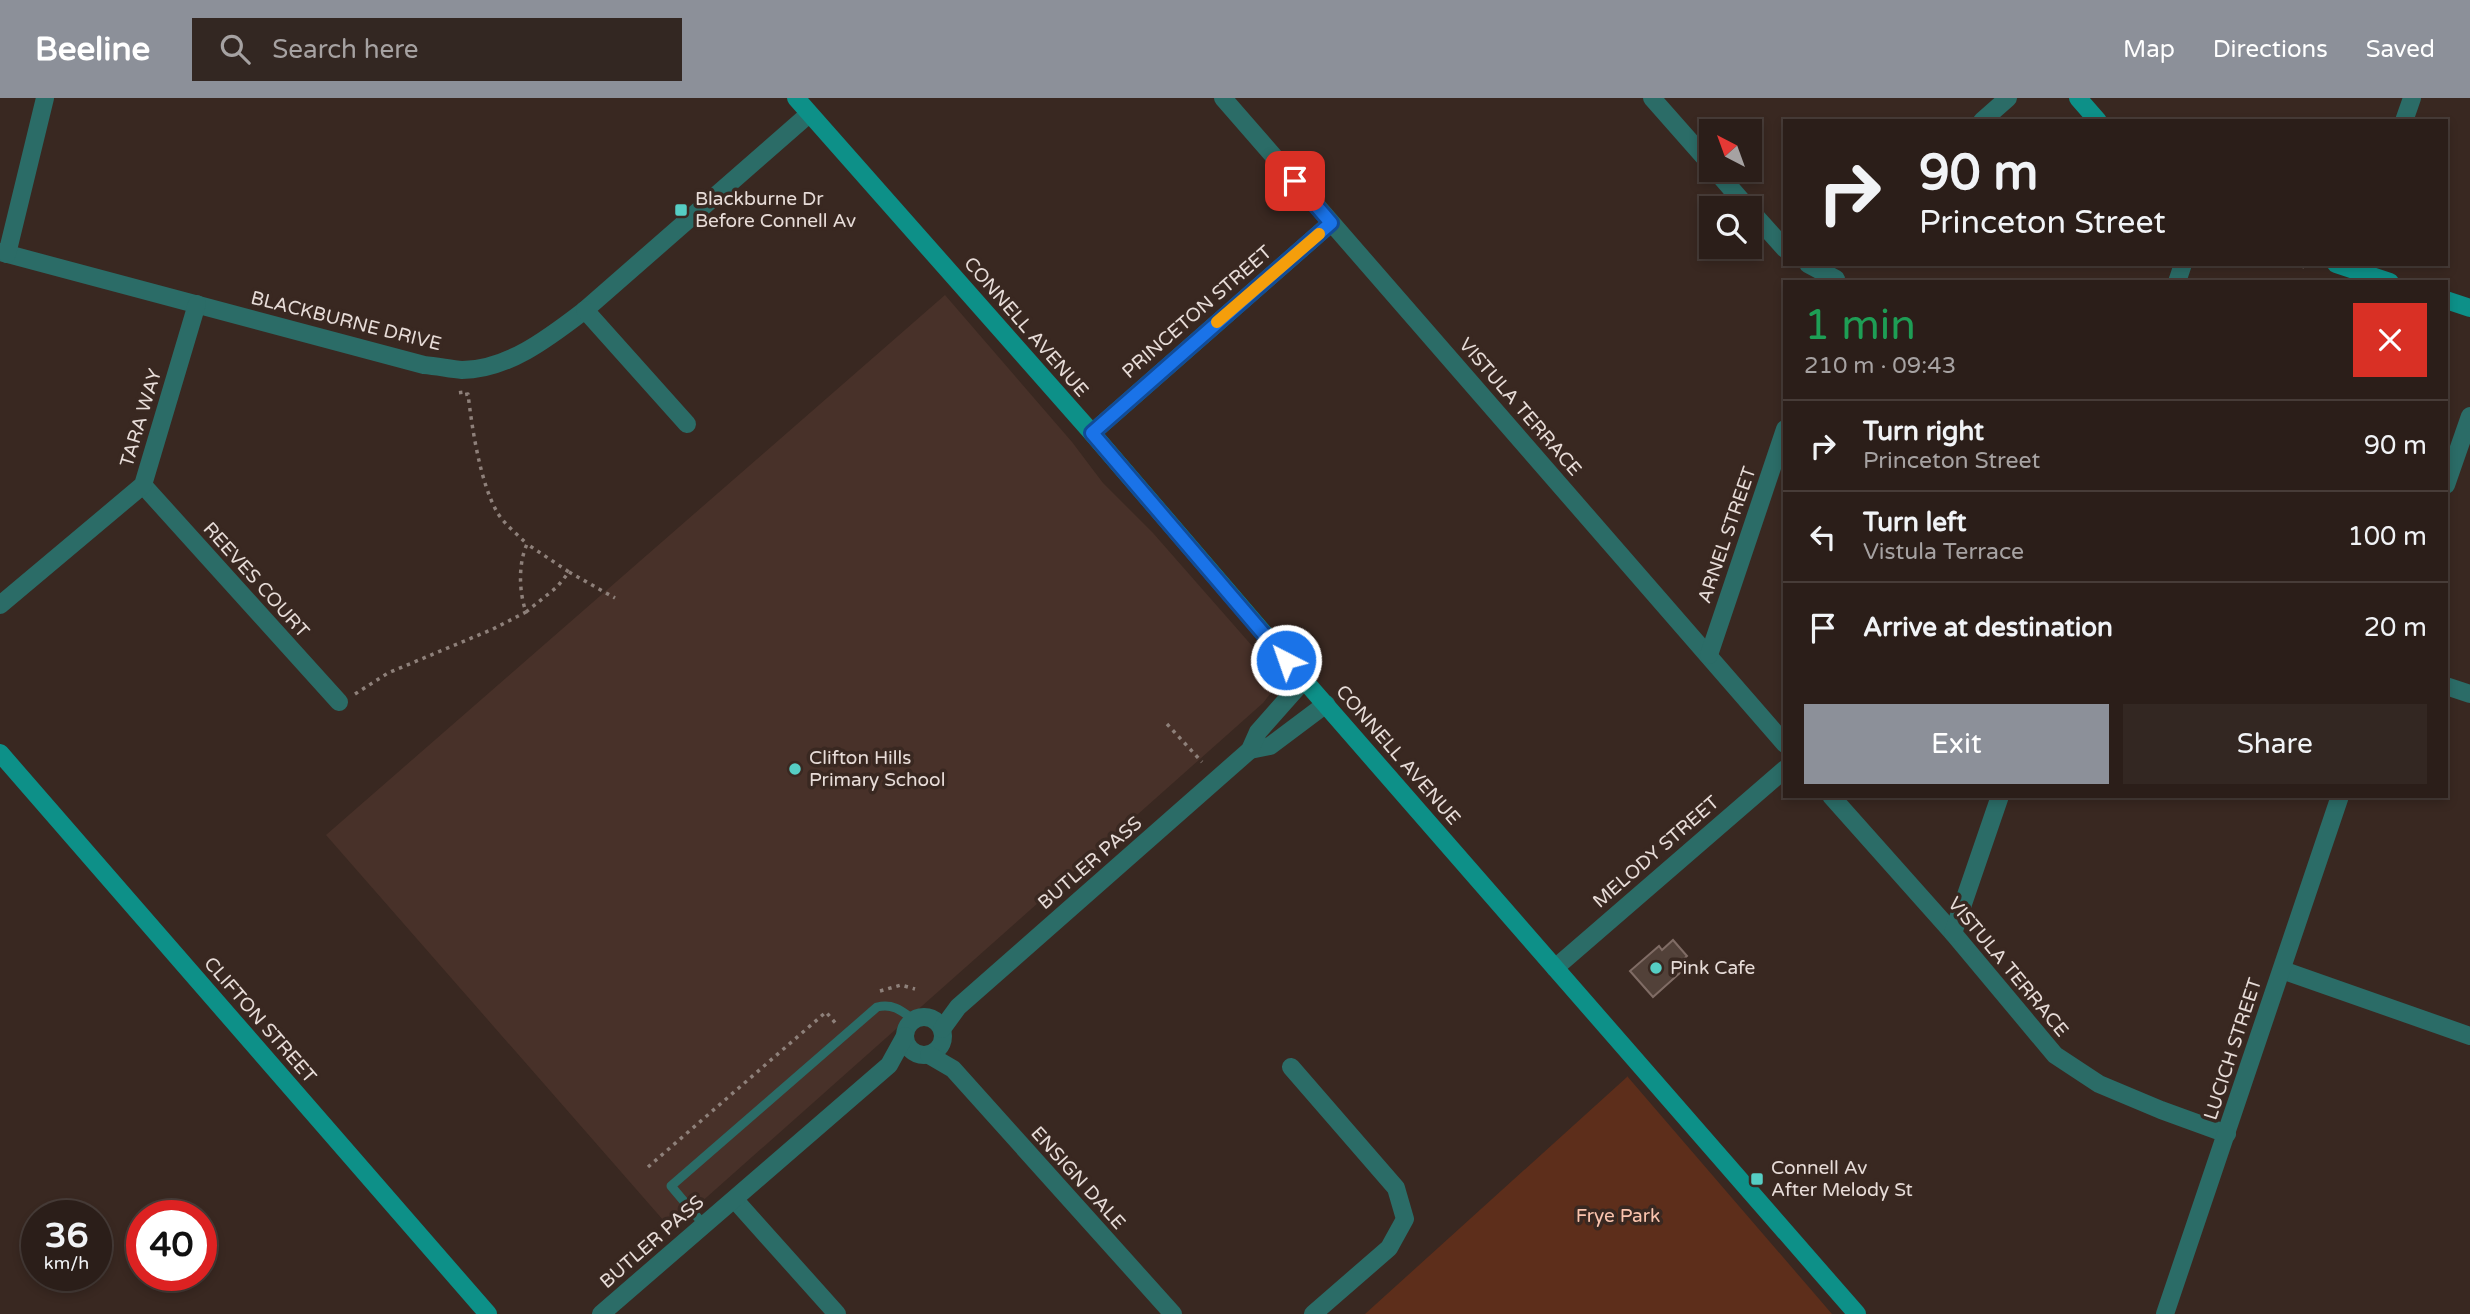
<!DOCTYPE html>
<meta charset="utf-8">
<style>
:root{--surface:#2b1e19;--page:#332722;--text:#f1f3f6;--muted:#a6a2a2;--line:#473c38;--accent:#8c9099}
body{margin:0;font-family:"Varela Round",sans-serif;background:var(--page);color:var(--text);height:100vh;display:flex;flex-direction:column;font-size:26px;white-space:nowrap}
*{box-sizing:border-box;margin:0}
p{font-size:23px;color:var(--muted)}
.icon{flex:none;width:38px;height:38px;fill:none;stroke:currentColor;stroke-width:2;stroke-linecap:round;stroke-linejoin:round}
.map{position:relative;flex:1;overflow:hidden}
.details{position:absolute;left:1783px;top:182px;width:665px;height:518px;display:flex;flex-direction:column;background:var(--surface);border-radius:0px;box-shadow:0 4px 10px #0003,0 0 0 2px var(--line)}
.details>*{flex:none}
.guide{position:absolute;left:1783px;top:21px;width:665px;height:147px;border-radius:0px;box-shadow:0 4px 10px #0003,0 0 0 2px var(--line);background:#2b1e19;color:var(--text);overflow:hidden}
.needle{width:46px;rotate:319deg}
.fabs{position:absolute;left:1699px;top:21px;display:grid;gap:14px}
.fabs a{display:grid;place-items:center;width:63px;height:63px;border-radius:0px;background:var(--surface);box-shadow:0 4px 10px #0003,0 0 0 2px var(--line);font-size:35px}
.speed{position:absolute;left:21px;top:1102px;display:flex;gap:14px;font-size:35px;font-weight:700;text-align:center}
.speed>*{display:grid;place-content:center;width:91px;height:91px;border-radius:50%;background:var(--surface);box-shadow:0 4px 10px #0003,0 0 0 2px var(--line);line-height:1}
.speed small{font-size:18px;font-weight:400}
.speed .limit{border:10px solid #d22;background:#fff;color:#111}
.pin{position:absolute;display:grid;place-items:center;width:60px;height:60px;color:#fff;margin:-30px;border-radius:14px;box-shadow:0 4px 10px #0006}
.me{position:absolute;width:77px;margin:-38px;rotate:319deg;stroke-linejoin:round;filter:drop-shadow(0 0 5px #0008)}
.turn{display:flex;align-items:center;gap:24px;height:147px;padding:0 21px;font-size:32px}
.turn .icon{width:91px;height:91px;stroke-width:2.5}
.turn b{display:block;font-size:49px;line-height:60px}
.round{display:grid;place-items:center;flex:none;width:74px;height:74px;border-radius:0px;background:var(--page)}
.summary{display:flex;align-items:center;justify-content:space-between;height:119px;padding:0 21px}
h1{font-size:42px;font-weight:600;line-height:52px;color:#1e9e55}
.action{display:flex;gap:14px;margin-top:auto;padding:14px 21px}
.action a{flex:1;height:80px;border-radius:0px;background:var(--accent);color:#fff;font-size:28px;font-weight:600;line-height:80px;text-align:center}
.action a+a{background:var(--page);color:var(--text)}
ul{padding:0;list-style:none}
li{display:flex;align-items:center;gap:21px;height:91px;padding:0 21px;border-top:2px solid var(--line)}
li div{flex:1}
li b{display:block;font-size:26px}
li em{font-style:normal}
header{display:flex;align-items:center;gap:42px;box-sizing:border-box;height:98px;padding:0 35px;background:var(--accent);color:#fff}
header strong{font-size:33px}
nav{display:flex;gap:38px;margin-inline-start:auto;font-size:24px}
.search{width:490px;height:63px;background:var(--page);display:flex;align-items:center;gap:18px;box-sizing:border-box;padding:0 24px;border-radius:0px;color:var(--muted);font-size:26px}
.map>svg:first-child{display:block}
</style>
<header>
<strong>Beeline</strong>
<div class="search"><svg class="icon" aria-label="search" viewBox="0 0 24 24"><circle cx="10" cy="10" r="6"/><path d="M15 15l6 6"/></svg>Search here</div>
<nav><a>Map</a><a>Directions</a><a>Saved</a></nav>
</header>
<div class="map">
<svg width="2470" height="1216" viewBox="0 0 2470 1216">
<rect width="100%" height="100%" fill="#392821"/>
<path fill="#483129" d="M945 197 1072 344 1103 385 1153 435 1268 566 1272 576 1270 596 1263 605 671 1131 326 737Z"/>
<path fill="#5d2e1b" d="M1627 978 1832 1216H1365L1627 979Z"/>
<path fill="#524139" stroke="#806c65" stroke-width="2" d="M1673 842 1687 858 1676 868 1681 874 1653 899 1630 873 1659 848 1662 852Z"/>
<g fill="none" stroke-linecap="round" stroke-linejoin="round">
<g stroke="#8e807a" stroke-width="3.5" stroke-dasharray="3.5 5" stroke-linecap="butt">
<path d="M2302 170 2303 167"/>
<path d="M569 474 615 500"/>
<path d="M526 514 557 489 569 474 527 446"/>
<path d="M355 596 388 575 493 531 526 514C519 494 518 466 527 446 517 436 504 426 497 414 480 384 472 330 468 296L461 297 460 289"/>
<path d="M1167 626 1202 664"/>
<path d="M880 893 901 887 915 891"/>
<path d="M648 1069 826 914 837 927"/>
</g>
<path stroke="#2b6c67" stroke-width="9" d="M704 1127 671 1088 877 909C893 905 902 913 914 922"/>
<g stroke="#2b6c67" stroke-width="18">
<path d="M1223 0 1785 646"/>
<path d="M1652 0 1712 68"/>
<path d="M1982 23 2008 0"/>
<path d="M2404 23 2412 0"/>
<path d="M1715 72 1748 110"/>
<path d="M1750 112 1785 151"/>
<path d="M0 154 424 267C437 268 450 271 462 272 508 272 551 238 585 212L809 16"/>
<path d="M7 156 45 0"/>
<path d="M1808 166 1836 181"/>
<path d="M2177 184 2183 166"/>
<path d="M585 212 687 326"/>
<path d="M1092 335 1331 125"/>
<path d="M143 387 339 604"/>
<path d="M2446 387 2470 318"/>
<path d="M0 507 143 387 197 206"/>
<path d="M1709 557 1785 331"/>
<path d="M2446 588 2470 596"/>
<path d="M1250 652 1270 648 1326 606"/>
<path d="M1831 698 1953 835 2055 957 2099 986 2161 1012 2227 1036"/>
<path d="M1953 835 2000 698"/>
<path d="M1555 870 1785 671"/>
<path d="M2282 872 2470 938"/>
<circle cx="924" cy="938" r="19"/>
<path d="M942 931 958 909 1250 652 1258 634 1304 582"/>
<path d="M929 957 953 971 1173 1216"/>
<path d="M1291 969 1396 1090 1405 1121 1389 1150 1313 1216"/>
<path d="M735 1102 837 1216"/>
<path d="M601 1216 889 967 905 938"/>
<path d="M2165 1216 2340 698"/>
</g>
<g stroke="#0d9088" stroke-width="18">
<path d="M796 0 1092 335 1304 582 1857 1216"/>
<path d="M2078 0 2098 23"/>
<path d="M2336 166 2390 184"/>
<path d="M2446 202 2470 210"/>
<path d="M0 655 488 1216"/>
</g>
</g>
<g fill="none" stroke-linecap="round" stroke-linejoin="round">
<defs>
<path id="route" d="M1286 562 1092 335 1331 125 1295 83"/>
</defs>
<use href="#route" stroke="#114b97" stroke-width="18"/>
<use href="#route" stroke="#1a73e8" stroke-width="12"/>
<path stroke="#f59e0b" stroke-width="12" d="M1217 224 1319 136"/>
</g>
<g fill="#56cec4" stroke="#392821" stroke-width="2.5">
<rect x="674" y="105" width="14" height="14" rx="3.5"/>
<circle cx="795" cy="671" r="7"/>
<circle cx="1656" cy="870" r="7"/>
<rect x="1750" y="1074" width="14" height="14" rx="3.5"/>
</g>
<g text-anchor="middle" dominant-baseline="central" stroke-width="7" stroke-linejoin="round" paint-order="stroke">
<g font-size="19" fill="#e7dcd8" stroke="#392821" text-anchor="start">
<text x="695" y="101">Blackburne Dr<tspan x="695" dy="22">Before Connell Av</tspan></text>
<text x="809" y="660">Clifton Hills<tspan x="809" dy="22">Primary School</tspan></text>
<text x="1670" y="870">Pink Cafe</text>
<text x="1771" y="1070">Connell Av<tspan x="1771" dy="22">After Melody St</tspan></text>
</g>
<g font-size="19" fill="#e7dcd8" stroke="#392821">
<text transform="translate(1197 214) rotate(-41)">PRINCETON STREET</text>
<text transform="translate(346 223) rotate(14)">BLACKBURNE DRIVE</text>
<text transform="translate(1026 229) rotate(49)">CONNELL AVENUE</text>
<text transform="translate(1520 309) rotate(49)">VISTULA TERRACE</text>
<text transform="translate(141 320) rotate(-73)">TARA WAY</text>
<text transform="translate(1727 437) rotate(-71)">ARNEL STREET</text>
<text transform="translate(256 482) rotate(48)">REEVES COURT</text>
<text transform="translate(1398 657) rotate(49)">CONNELL AVENUE</text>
<text transform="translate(1656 754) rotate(-41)">MELODY STREET</text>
<text transform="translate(1090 765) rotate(-41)">BUTLER PASS</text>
<text transform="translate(2008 869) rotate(50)">VISTULA TERRACE</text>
<text transform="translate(260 922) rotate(49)">CLIFTON STREET</text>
<text transform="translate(2233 951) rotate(-72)">LUCICH STREET</text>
<text transform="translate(1078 1080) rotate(48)">ENSIGN DALE</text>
<text transform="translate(652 1144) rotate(-41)">BUTLER PASS</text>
</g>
<g font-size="19" fill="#fbc4ae" stroke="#392821">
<text x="1618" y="1118">Frye Park</text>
</g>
</g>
</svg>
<div class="fabs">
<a><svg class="needle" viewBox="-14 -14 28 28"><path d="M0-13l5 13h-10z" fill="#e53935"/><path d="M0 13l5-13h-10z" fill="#a6a2a2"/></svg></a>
<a><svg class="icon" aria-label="search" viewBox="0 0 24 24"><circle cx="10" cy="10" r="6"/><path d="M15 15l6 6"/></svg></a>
</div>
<div class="speed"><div>36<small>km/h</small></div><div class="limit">40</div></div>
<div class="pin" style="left:1295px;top:83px;background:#d93025"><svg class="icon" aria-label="arrive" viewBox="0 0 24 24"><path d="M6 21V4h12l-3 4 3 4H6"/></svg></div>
<svg class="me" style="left:1286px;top:562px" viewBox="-20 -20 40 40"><circle r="17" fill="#1a73e8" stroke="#fff" stroke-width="3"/><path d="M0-11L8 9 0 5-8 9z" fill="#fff"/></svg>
<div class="guide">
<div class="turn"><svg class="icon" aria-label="right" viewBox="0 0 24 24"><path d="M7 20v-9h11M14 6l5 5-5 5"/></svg><div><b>90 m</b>Princeton Street</div></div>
</div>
<section class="details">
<div class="summary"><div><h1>1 min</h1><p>210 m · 09:43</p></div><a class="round" style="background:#d93025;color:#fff"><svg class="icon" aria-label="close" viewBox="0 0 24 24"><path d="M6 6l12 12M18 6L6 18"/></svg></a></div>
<ul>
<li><svg class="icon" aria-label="right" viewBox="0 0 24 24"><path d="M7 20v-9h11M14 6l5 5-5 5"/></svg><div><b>Turn right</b><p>Princeton Street</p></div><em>90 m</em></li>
<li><svg class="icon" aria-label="left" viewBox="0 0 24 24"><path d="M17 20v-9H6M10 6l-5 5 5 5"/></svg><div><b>Turn left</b><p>Vistula Terrace</p></div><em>100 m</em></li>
<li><svg class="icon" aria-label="arrive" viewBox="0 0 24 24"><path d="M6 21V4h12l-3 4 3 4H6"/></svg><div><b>Arrive at destination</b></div><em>20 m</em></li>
</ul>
<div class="action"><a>Exit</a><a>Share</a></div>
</section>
</div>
